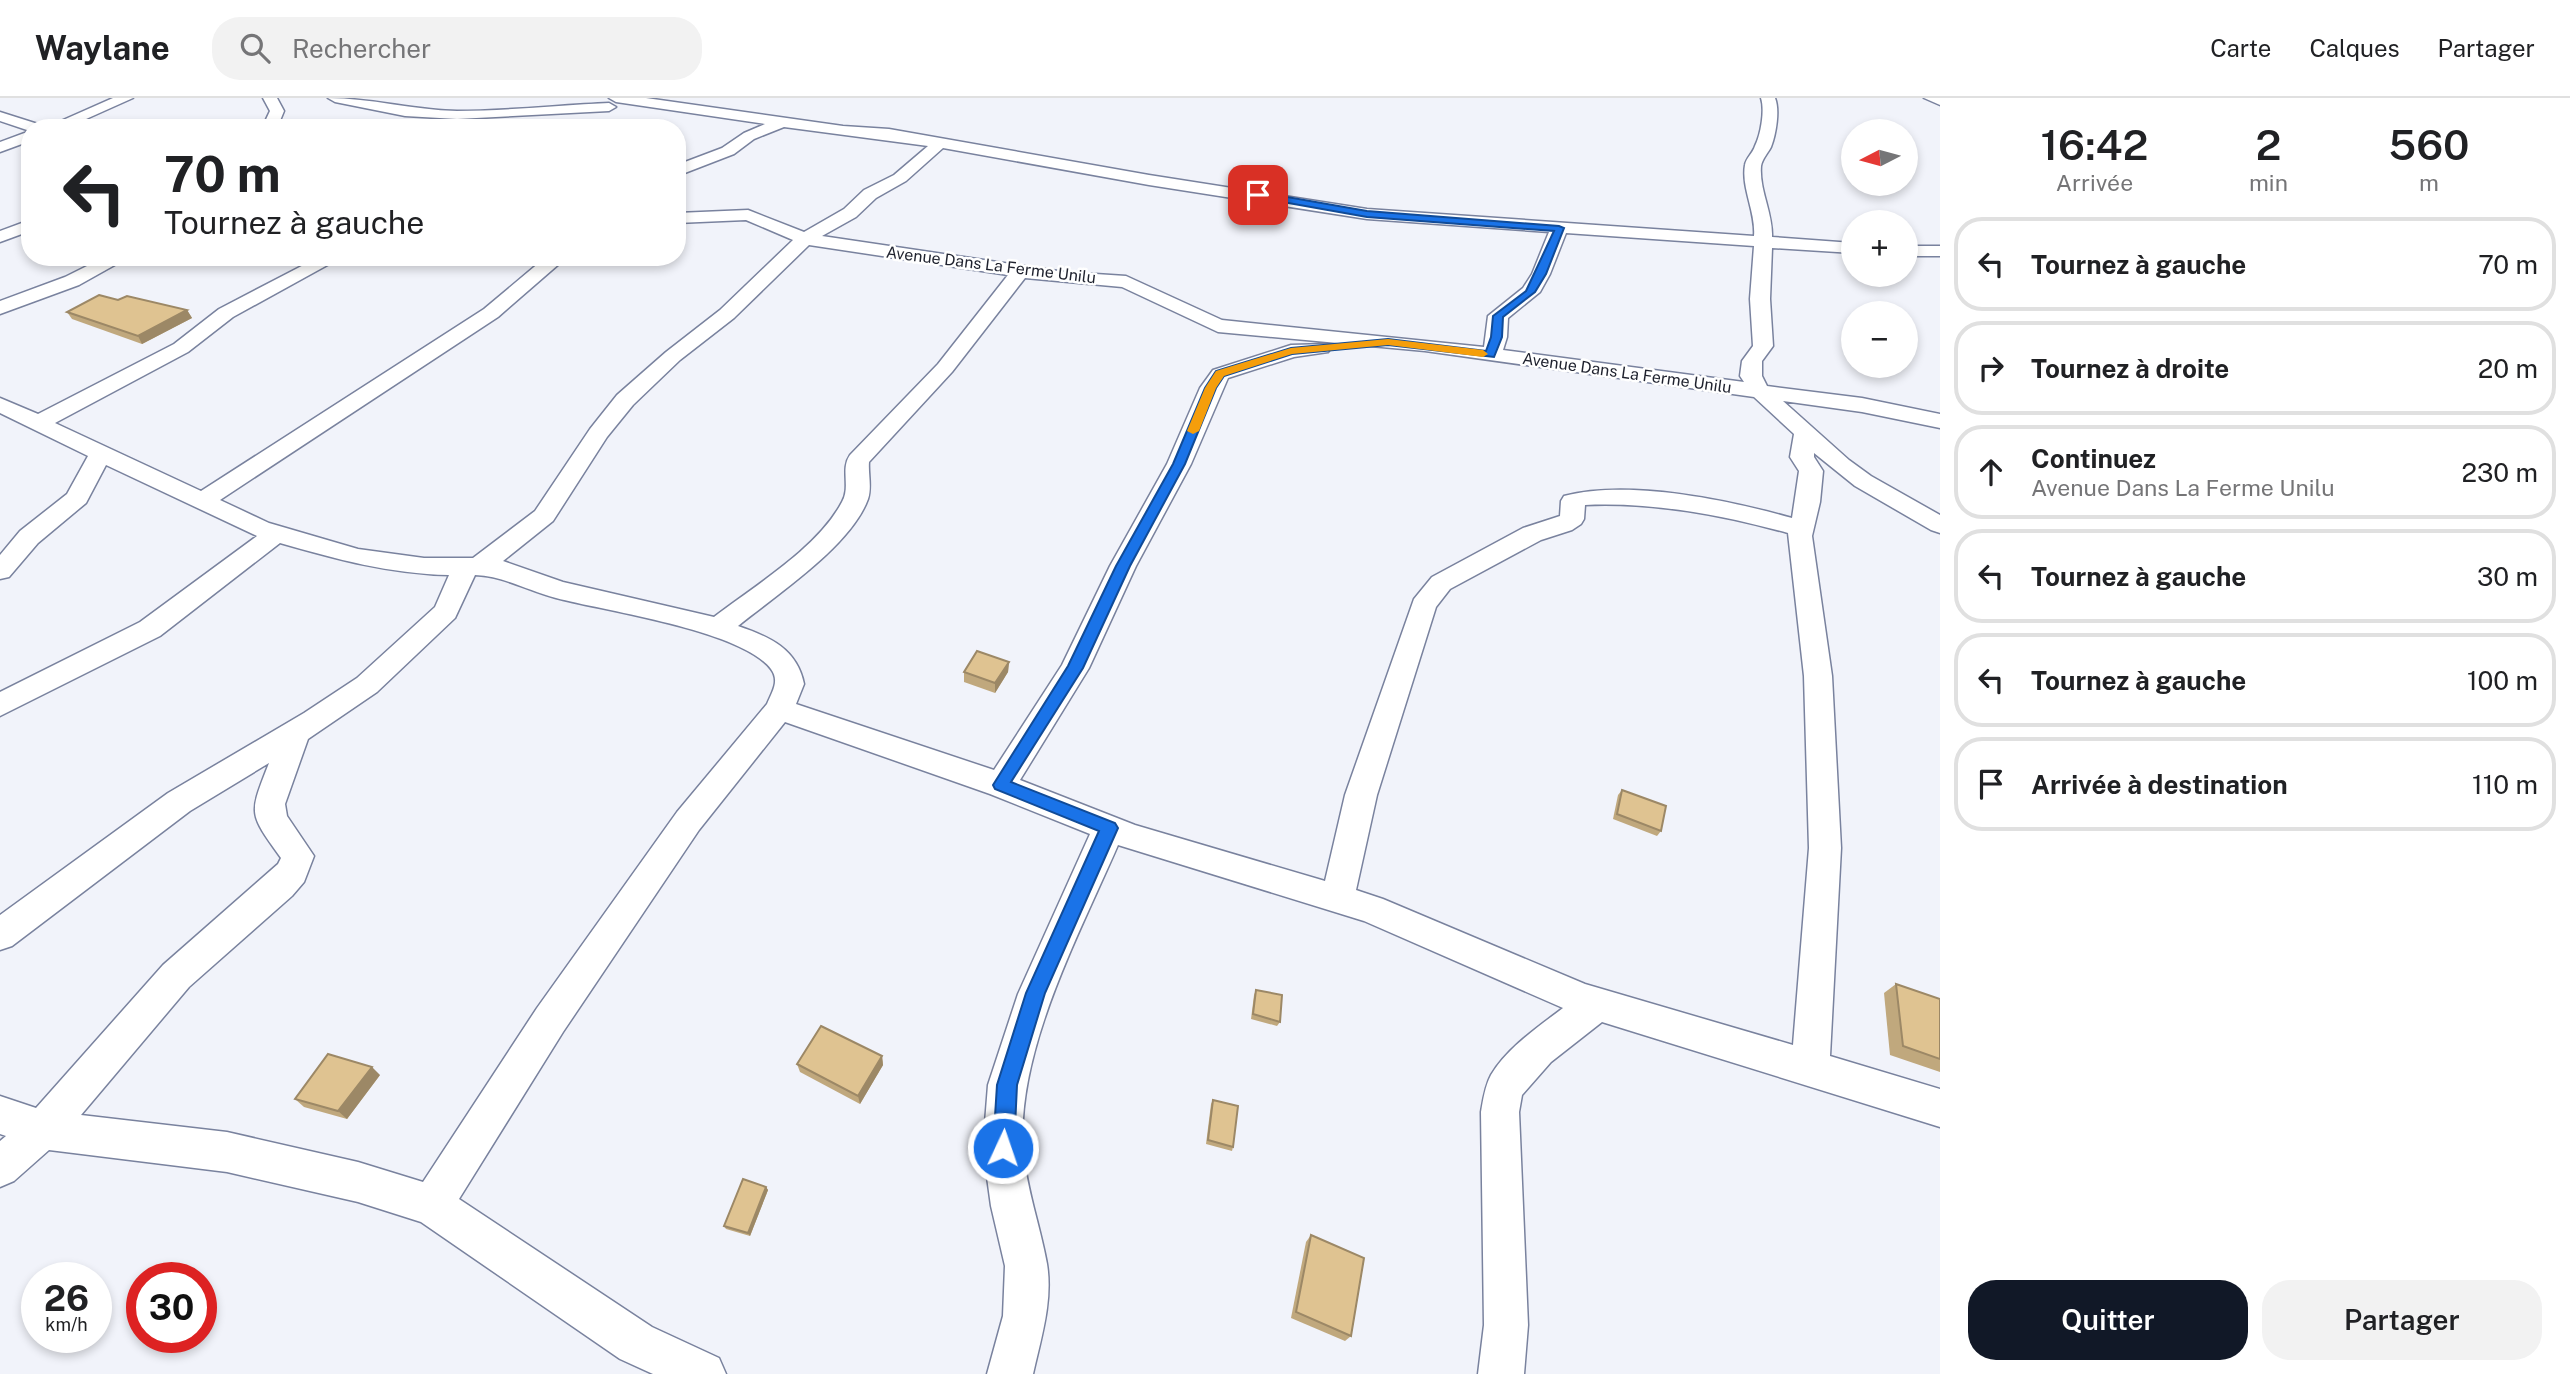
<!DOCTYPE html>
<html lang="fr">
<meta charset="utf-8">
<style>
:root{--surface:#fff;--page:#f2f2f2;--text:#202124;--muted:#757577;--line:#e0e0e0;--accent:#111827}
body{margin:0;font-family:"Public Sans",sans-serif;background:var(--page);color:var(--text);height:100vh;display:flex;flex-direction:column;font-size:26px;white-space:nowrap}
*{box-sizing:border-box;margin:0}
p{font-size:23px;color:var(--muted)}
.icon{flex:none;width:38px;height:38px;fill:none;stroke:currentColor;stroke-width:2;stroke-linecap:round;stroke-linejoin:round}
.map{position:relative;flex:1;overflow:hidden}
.drawer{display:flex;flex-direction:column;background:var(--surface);width:630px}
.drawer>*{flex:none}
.banner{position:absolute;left:21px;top:21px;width:665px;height:147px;border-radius:28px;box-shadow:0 4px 10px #0003;background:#fff;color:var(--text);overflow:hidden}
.needle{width:46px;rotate:264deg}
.buttons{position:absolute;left:1841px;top:21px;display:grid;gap:14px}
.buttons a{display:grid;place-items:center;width:77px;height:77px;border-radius:50%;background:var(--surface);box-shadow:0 4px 10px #0003;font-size:35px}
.speed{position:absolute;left:21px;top:1164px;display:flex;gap:14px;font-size:35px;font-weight:700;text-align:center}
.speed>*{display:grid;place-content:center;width:91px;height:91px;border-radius:50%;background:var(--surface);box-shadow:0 4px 10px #0003;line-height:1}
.speed small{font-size:18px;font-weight:400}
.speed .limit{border:10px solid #d22;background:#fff;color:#111}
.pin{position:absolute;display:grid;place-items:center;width:60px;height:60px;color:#fff;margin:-30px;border-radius:14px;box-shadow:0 4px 10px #0006}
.me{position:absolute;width:77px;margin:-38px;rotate:3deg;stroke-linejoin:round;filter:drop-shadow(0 0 5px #0008)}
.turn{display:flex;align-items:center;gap:24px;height:147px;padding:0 28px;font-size:32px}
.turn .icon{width:91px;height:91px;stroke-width:2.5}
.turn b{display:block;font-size:49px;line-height:60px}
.eta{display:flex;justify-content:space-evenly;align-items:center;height:119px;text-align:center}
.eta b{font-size:42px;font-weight:600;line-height:49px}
.cta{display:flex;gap:14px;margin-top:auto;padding:14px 28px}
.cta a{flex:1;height:80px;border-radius:28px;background:var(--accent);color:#fff;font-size:28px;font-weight:600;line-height:80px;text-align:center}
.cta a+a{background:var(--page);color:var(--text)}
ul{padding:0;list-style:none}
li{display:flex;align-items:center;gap:21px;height:94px;margin:0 14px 10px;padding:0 14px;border:4px solid var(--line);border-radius:28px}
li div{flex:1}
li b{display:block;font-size:26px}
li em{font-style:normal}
header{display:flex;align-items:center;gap:42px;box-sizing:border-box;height:98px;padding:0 35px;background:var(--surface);border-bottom:2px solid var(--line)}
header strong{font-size:33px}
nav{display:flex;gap:38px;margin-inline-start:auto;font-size:24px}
.search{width:490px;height:63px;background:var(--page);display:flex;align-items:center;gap:18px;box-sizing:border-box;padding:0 24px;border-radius:28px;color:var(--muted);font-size:26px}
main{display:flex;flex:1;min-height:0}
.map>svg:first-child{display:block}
</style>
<header>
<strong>Waylane</strong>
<div class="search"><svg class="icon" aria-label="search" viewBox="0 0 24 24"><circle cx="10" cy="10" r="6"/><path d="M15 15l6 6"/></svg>Rechercher</div>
<nav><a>Carte</a><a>Calques</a><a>Partager</a></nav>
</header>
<main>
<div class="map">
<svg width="1940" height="1276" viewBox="0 0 1940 1276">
<rect width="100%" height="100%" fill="#f1f3fa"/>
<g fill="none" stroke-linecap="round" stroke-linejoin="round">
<defs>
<g id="street">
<path d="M113 0H133L66 30H45Z"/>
<path d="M263 0H277L284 13 277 30H262L270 13Z"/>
<path d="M328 0C371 0 413 12 457 13 508 13 559 7 609 5L616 9 609 13 457 21 405 18 335 4Z"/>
<path d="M609 0H646L843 28 889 31 1149 77 1367 111 1754 138C1756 114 1741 90 1745 67 1746 60 1753 55 1755 48 1761 36 1765 12 1761 0H1775C1780 12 1776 36 1771 49 1768 55 1762 61 1761 68 1759 92 1773 115 1772 139L1853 145V155L1772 150 1770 201 1773 248 1762 263V278L1767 288 1862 300 1940 316V330L1862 314 1783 303 1849 362 1871 378 1940 417V435L1931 432 1855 388 1814 355V359L1823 373 1820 404 1812 438 1832 578 1841 750 1830 958 1940 991V1029L1602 924 1551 964 1522 997 1519 1014 1528 1227 1524 1276H1478L1484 1227 1481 1014C1483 1002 1485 988 1491 977 1507 950 1538 929 1563 910L1364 823 1118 747C1080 835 1016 953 1023 1051 1026 1090 1040 1127 1047 1166 1053 1203 1041 1240 1033 1276H987L1003 1218 1005 1168 991 1108 983 1050 988 987 1018 896 1090 736 990 696 785 624 699 732 563 934 459 1101 652 1229 719 1260 726 1276H653L620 1261 421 1124 358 1104 227 1074 49 1052 14 1083 0 1089V1043L6 1038 0 1036V998L36 1010 163 867 278 766 281 760C248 714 249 717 269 665L190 713 12 848 0 852V817L168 695 304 615 357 580 435 509 449 477C390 476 336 461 280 445L160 538 0 618V594L140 524 257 438 106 367 86 405 38 445 9 479 0 481V457L20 433 67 396 88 358 0 315V300L38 316 174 246 219 211 319 159H342L233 219 188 254 55 325 201 393 484 211 546 159H567L498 219 220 402 269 425 358 451 424 460H473L535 413 590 331 617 297 666 254 720 212 793 142 746 122 677 125V115L748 112 804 134 844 111 864 92 894 77 928 48 784 29 754 41 734 56 677 78V67L722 50 744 35 765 26 616 4ZM943 50 1149 87 1367 121 1549 134 1532 176 1523 190 1488 218 1484 249 1222 222 1126 178 1065 174 822 138 856 119 876 100 906 83ZM1566 135 1754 148 1750 201 1753 248 1742 263 1740 278 1744 284 1503 252 1507 239 1508 220 1540 194 1550 176ZM809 147 1008 177 938 266 850 357C840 371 851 389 842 404 818 450 754 488 714 519L563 484 503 463 553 423 607 339 633 307 680 262 734 220ZM1025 180 1122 189 1218 234 1425 253 1754 299 1794 336 1790 359 1799 373 1792 420C1728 402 1629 381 1564 398L1561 403 1560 418 1523 430 1432 479 1414 501 1345 697 1325 783 1135 727 1020 682 1089 570 1136 468 1191 366 1228 280 1294 259 1328 254 1331 250 1328 246 1291 247 1213 272 1200 290 1167 366 1110 468 1062 567 994 672 796 606 804 586C797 551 770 539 738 528 776 497 851 448 868 401 872 389 868 376 869 364L952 274ZM1585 407C1654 404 1722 417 1788 435L1804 578 1809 750 1793 947 1585 886 1383 801 1356 792 1377 697 1436 509 1450 491 1541 442 1572 432 1581 426 1584 421ZM475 477C504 478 528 493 556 500 605 513 741 532 771 571 780 583 772 594 767 606L677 714 537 910 423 1084 358 1064 227 1034 81 1017 189 889 292 798 304 784 314 758 287 718 285 706 308 641 377 594 455 520Z"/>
<path d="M1924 0H1940V7Z"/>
<path d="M0 14 41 27 43 30H30V33L0 23Z"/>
<path d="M30 33V43L0 54V44Z"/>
<path d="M30 122V133L0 144V133Z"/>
<rect x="1906" y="148" width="34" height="10"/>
<path d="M105 159H129L79 187 0 216V203L65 179Z"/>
</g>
</defs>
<use href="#street" stroke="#79829e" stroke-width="3"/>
<use href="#street" fill="#fff" fill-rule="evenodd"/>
</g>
<g fill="#c0a87d">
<path d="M187 212 192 220 142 246 72 221 67 214Z"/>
<path d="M1009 564 1008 574 995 595 964 584V574Z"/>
<path d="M1622 692 1661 733 1657 738 1613 721 1618 697Z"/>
<path d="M1896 886 1940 901V974L1890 957 1884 895Z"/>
<path d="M1256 892 1280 924 1277 928 1251 921 1254 897Z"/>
<path d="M882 958 883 967 860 1006 800 974 797 966Z"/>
<path d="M380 977 347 1021 304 1009 295 1001Z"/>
<path d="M1213 1002 1233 1049 1232 1053 1206 1046 1211 1006Z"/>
<path d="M766 1089 768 1092 750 1138 726 1131 724 1128Z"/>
<path d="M1311 1137 1351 1238 1345 1243 1291 1220 1306 1144Z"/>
</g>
<g fill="#9c8866">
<path d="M187 212 192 220 142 246 138 238Z"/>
<path d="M1009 564 1008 574 995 595V585Z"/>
<path d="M882 958 883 967 860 1006 858 998Z"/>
<path d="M372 969 380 977 347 1021 338 1013Z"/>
<path d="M766 1089 768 1092 750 1138 748 1135Z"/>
</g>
<g fill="#dfc391" stroke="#9c8866" stroke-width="2">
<path d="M99 197 118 202 127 198 187 212 138 238 67 214Z"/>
<path d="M977 553 1009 564 995 585 964 574Z"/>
<path d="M1622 692 1666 708 1661 733 1617 716Z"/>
<path d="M1896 886 1940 901V961L1903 948Z"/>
<path d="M1256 892 1282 897 1280 924 1253 916Z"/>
<path d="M821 928 882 958 858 998 797 966Z"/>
<path d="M328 956 372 969 338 1013 295 1001Z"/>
<path d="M1213 1002 1238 1008 1233 1049 1208 1042Z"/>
<path d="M743 1081 766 1089 748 1135 724 1128Z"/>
<path d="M1311 1137 1364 1160 1351 1238 1296 1214Z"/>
</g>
<path fill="#1a73e8" stroke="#114b97" stroke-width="2" d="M1258 94 1367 113 1559 128 1564 130 1546 176 1535 194 1503 219 1502 239 1494 259 1388 247 1292 256 1224 278 1216 290 1185 366 1130 468 1083 570 1011 684 1115 725 1118 730 1045 895 1017 987 1014 1050 1011 1057 1003 1060 996 1057 993 1050 997 987 1026 895 1099 733 995 691 993 687 1068 568 1116 468 1173 366 1205 290 1216 273 1291 250 1388 241 1486 253 1491 239 1493 218 1526 193 1554 133 1367 119 1255 99V95Z"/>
<path fill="#f59e0b" d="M1388 241 1483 252 1488 256 1483 259 1388 247 1292 256 1224 278 1216 290 1199 333 1193 336 1187 333 1205 290 1216 273 1291 250Z"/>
<g text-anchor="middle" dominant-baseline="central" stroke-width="5" stroke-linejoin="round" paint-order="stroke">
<g font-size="16" fill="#1f222e" stroke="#fff">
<text transform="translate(991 167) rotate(7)">Avenue Dans La Ferme Unilu</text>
<text transform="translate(1627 275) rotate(8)">Avenue Dans La Ferme Unilu</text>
</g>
</g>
</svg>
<div class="buttons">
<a><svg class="needle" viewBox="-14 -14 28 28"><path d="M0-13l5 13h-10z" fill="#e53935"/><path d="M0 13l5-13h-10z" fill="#757577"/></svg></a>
<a>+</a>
<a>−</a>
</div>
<div class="speed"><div>26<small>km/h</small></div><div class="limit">30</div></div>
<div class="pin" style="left:1258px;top:97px;background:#d93025"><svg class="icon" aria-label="arrive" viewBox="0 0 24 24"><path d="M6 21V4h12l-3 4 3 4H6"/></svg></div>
<svg class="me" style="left:1003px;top:1050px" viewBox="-20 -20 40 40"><circle r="17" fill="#1a73e8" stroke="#fff" stroke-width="3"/><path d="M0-11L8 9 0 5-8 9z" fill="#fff"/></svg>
<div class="banner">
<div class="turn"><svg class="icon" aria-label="left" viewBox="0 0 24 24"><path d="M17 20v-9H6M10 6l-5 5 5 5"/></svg><div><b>70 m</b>Tournez à gauche</div></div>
</div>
</div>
<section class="drawer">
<div class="eta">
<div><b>16:42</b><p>Arrivée</p></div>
<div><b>2</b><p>min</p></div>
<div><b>560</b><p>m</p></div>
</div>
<ul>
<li><svg class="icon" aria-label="left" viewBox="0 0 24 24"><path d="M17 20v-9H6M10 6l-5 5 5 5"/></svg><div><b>Tournez à gauche</b></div><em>70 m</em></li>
<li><svg class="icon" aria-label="right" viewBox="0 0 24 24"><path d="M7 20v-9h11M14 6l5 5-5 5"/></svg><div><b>Tournez à droite</b></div><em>20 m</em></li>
<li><svg class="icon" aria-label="ahead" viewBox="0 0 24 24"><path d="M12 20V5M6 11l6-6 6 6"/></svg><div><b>Continuez</b><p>Avenue Dans La Ferme Unilu</p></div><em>230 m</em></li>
<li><svg class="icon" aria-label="left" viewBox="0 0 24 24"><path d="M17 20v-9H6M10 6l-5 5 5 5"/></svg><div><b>Tournez à gauche</b></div><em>30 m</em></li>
<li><svg class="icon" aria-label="left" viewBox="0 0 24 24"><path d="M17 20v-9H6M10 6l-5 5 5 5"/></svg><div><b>Tournez à gauche</b></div><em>100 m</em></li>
<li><svg class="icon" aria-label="arrive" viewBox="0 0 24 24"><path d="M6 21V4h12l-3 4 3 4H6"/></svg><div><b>Arrivée à destination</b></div><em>110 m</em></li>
</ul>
<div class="cta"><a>Quitter</a><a>Partager</a></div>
</section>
</main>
